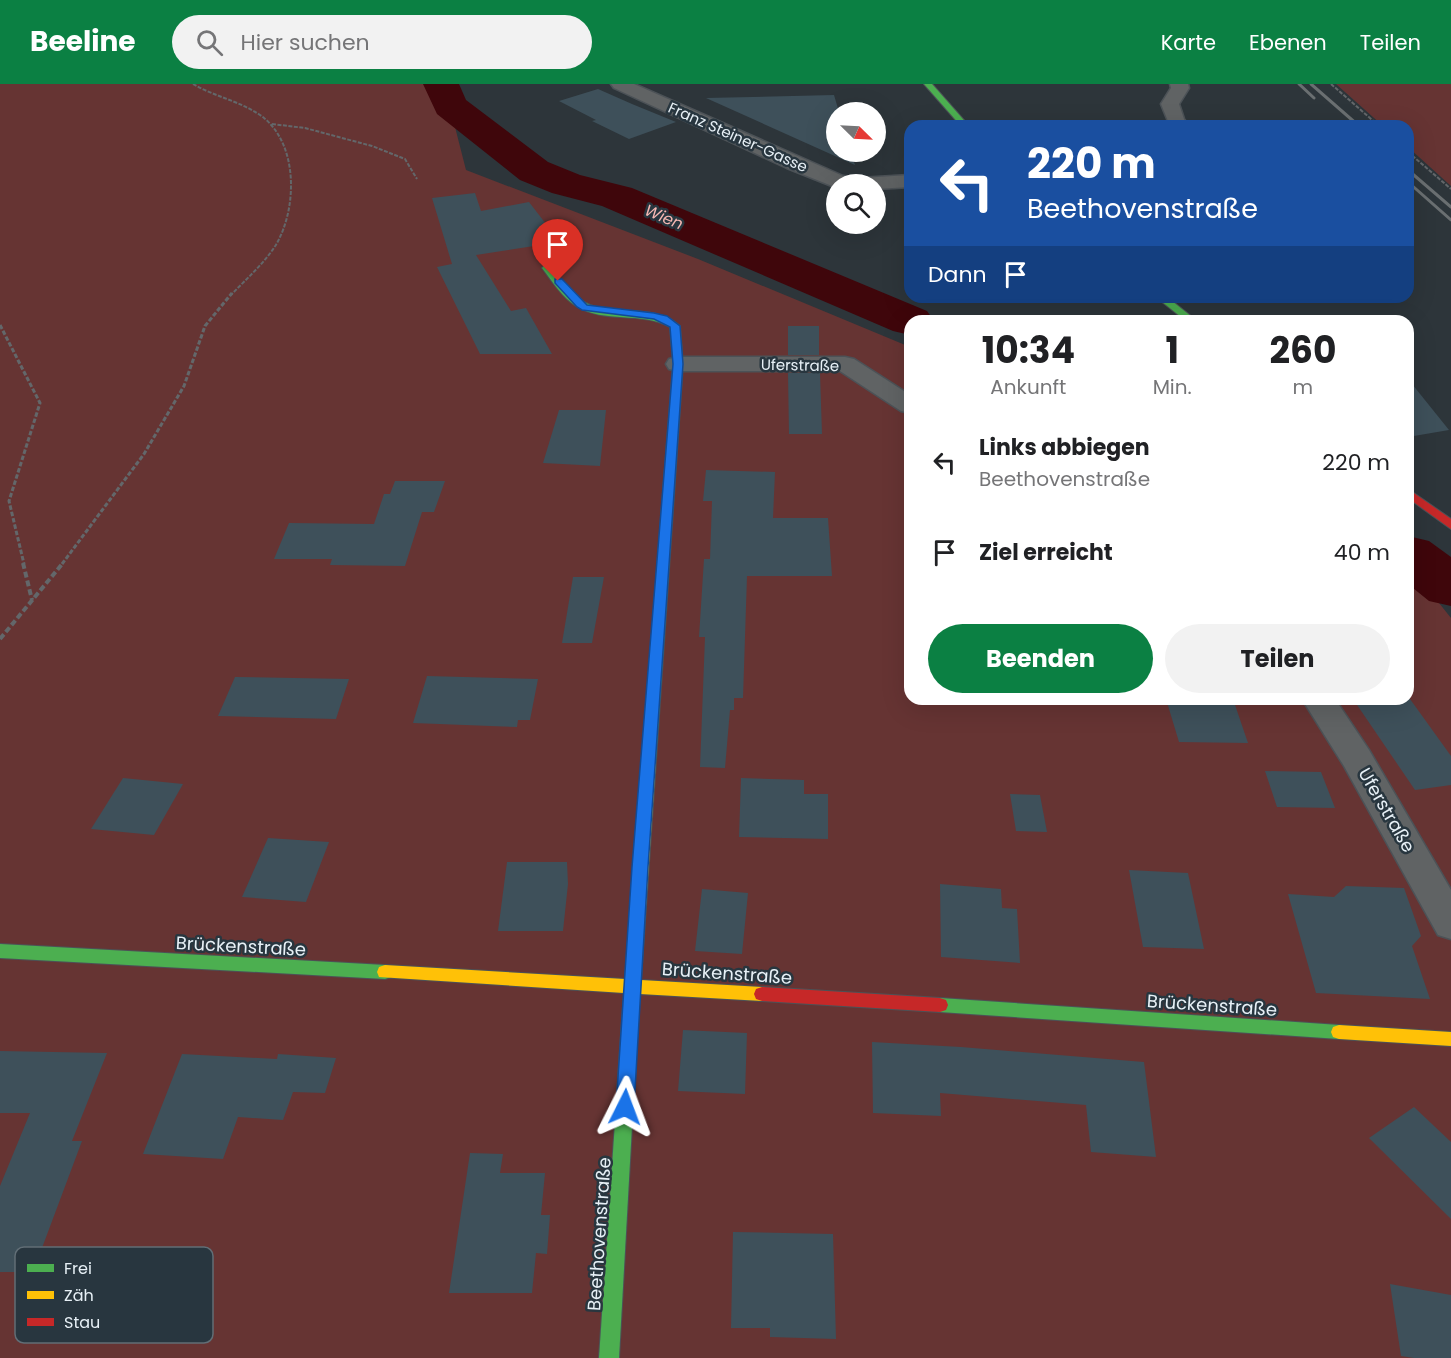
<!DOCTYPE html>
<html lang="de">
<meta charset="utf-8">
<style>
:root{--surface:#fff;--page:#f2f2f2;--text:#202124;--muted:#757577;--accent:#0b8043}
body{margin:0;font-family:Poppins,sans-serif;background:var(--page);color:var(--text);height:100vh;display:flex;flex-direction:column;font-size:22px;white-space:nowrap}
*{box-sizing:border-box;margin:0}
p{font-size:20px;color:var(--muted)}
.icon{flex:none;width:33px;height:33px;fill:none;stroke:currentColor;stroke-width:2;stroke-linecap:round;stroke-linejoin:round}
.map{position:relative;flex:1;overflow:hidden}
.details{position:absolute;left:904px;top:231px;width:510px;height:390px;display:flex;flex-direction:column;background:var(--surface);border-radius:18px;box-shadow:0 6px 24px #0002}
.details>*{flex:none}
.top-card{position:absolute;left:904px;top:36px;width:510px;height:183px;border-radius:18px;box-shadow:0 6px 24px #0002;background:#1a4fa0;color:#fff;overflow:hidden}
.needle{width:39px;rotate:114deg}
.buttons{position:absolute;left:826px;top:18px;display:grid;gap:12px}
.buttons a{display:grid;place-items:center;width:60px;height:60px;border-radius:50%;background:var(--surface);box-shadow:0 6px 24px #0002;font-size:30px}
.pin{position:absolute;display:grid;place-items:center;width:51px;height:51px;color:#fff;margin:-62px -26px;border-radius:50% 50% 50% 0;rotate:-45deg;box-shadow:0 0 6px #0007}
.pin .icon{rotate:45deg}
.me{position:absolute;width:66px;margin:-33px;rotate:3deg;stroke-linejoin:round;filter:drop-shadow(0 0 4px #0008)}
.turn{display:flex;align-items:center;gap:21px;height:126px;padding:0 24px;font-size:27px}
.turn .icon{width:78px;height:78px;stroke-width:2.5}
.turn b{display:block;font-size:42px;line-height:51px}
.then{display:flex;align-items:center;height:57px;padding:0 24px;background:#0003;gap:12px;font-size:22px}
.eta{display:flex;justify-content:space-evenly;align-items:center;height:102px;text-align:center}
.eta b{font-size:36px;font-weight:700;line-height:42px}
.cta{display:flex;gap:12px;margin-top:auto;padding:12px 24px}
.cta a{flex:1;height:69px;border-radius:36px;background:var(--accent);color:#fff;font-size:24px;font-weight:700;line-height:69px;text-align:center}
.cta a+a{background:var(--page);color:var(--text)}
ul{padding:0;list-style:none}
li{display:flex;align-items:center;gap:18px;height:90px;padding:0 24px}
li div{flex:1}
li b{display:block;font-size:22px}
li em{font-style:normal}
header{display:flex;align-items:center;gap:36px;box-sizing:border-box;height:84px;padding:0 30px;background:var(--accent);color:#fff}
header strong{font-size:28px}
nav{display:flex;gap:33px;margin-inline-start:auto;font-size:21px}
.search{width:420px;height:54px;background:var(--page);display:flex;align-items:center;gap:15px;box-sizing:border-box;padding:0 21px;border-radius:33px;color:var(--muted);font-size:22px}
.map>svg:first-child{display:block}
</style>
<header>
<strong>Beeline</strong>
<div class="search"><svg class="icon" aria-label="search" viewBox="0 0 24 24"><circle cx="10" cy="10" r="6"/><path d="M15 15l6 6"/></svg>Hier suchen</div>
<nav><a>Karte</a><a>Ebenen</a><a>Teilen</a></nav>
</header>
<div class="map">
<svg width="1451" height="1274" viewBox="0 0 1451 1274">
<rect width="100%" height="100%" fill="#2d353a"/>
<g fill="#663433">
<path d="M0 0H444L466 86 698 175 910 263V615H1408L1409 500 1435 514 1451 534V1274H0Z"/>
<path d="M1336 0H1451V102L1409 64 1408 42H1383Z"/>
</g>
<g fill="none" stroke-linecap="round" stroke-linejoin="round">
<g fill="#3f060b" fill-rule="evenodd">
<path d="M423 0H459L466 16 548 78 580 91 632 104 927 227 934 237H910V251L893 247 602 122 552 109 520 96 437 30Z"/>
<path d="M1408 452 1429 457 1451 473V522L1429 517 1408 500Z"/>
</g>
</g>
<g fill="#3e505a">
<path d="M598 5 632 20 676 38 629 55 592 37 596 36 559 17Z"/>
<path d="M834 11 839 28H837V68H851L855 81 706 14Z"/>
<path d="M475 109 481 127 529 118 560 158 476 171 511 227 526 224 552 270H480L437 183 452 180 432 114Z"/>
<rect x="788" y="242" width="31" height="29"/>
<path d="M788 289H820L822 350H789Z"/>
<path d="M1408 295 1449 346 1408 353Z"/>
<path d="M559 326H606L600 382 543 379Z"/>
<path d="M706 386 775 388 773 434H828L832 492H747L743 614H734V626H730L725 684 700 683 705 553H699L704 475H710L712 417H703Z"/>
<path d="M395 397H445L434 428H422L405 482 330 481 332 475H274L289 439 374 440 384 410H390Z"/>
<path d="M573 493H604L592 559H562Z"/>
<path d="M427 592 538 595 530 636H518L517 643 413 639Z"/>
<path d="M235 593 349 595 336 635 218 632Z"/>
<path d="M1166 615H1233L1248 659 1179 658Z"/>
<path d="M1353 615H1410L1451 672V701L1415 706Z"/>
<path d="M1265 687 1321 688 1335 724 1277 723Z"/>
<path d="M123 694 183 700 154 751 91 745Z"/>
<path d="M741 694 804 696V710H828V755L739 753Z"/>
<path d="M1010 710 1040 711 1047 748 1016 747Z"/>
<path d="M268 754 329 758 306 818 242 813Z"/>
<path d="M507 778H567L568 800 563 847H498Z"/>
<path d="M1129 786 1188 789 1204 865 1143 863Z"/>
<path d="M940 800 1001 805 1002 824 1017 825 1020 879 941 873Z"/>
<path d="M1346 802 1404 804 1421 852 1412 862 1430 915 1316 909 1288 810 1334 813Z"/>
<path d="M702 805 748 809 742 870 695 867Z"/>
<path d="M683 946 747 949 745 1010 678 1007Z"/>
<path d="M872 958 961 963 1144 978 1156 1073 1091 1068 1086 1021 940 1009 941 1032 873 1029Z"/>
<path d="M0 967 107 969 72 1057H82L33 1188H0V1102L30 1029H0Z"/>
<path d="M182 970 277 975 278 970 336 974 325 1009 293 1008 283 1036 238 1033 223 1075 143 1070Z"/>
<path d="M1414 1023 1451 1058V1135L1369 1054Z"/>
<path d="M470 1069 503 1070 500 1089H545L541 1131H550L547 1170 536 1169 532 1209H449Z"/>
<path d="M733 1148 833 1150 836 1255 770 1253V1244H731Z"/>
<path d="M1390 1200 1451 1211V1274H1414L1401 1272Z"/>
</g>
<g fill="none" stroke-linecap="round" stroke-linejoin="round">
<defs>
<g id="street">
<path d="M611 0H634L843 92 860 94 910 91V103L876 105V100L832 102 787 84 614 4Z"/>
<path d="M1170 0H1188L1189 4 1179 20 1184 35 1189 42H1170L1161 20 1171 4Z"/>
<path d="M678 273H845L854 275 910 311V329L901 327 840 287H678L669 285 666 280 669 275Z"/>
<path d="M1302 615H1335L1369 666 1451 806V855L1438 851 1344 682Z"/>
</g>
<g id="fast">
<path d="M924 0H932L969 42H961Z"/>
<path d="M544 182H550C561 194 571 212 586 219 615 234 654 218 680 242L683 280 656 676 654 680H644L642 676 673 280 670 243C641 227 605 240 576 222 563 214 552 197 542 184Z"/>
<path d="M1156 213H1167L1197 237H1186Z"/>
<path d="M0 860 385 881 391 883 393 888 391 893 385 895 0 874Z"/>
<path d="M940 914 1339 941 1345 943 1347 948 1345 953 1339 955 940 928 934 926 932 921 934 916Z"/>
<path d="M630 928 636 930 638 935 619 1274H599L622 935 624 930Z"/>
</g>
<g id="slow">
<path d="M649 671 654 672 656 676 641 896 762 903 768 905 770 910 768 915 762 917 640 910 638 935 636 940 630 942 624 940 622 935 624 909 379 893 377 888 379 883 385 881 625 895 642 676 644 672Z"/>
<path d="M1339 941 1451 948V962L1339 955 1333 953 1331 948 1333 943Z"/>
</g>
<g id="jam">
<path d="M1408 405 1451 435V445L1408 414Z"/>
<path d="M762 903 940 914 946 916 948 921 946 926 940 928 762 917 756 915 754 910 756 905Z"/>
</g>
</defs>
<use href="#street" stroke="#4c5257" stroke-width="3"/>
<use href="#fast" stroke="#4c5257" stroke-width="2"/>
<use href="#slow" stroke="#4c5257" stroke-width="2"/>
<use href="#jam" stroke="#4c5257" stroke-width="2"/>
<g stroke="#63676a" stroke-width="2" stroke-dasharray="4 1.5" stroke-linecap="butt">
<path d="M193 0C215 13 244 18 264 34 298 62 297 123 277 159 266 178 246 195 231 211"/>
<path d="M1331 0 1379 42"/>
<path d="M272 40 305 44 372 62 405 75 417 95"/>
<path d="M1408 68 1451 105"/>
</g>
<g stroke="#63676a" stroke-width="3" stroke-dasharray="4.5 2" stroke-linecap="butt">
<path d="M0 241 40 319 9 417 24 480"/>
<path d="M62 480 144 370 184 302 205 242 232 209"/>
</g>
<g stroke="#63676a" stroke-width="4" stroke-dasharray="6 3" stroke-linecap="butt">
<path d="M23 479 32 516"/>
<path d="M0 555 63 479"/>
</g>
<use href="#street" fill="#606364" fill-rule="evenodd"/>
<use href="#fast" fill="#4caf50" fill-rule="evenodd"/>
<use href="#slow" fill="#ffc107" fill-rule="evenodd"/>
<use href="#jam" fill="#c62828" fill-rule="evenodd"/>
<g stroke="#6a6f71" stroke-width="3">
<path d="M1299 0 1314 14"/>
<path d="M1311 0 1359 42"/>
<path d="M1408 86 1451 123"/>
<path d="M1408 98 1451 136"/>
</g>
</g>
<path fill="#1a73e8" stroke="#114b97" stroke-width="1.5" d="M555 195H562L587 221 654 229 667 232 680 242 683 280 648 783 634 1023 631 1029 625 1031 619 1029 616 1023 632 783 673 280 670 243 654 235 582 226 577 223 555 199Z"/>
<g text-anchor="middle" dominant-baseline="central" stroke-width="5" stroke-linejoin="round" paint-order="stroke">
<g font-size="15" fill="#e7f0f6" stroke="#28363f">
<text transform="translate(738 53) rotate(24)">Franz Steiner-Gasse</text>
<text transform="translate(800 281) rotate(1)">Uferstraße</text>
</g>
<g font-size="16" font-style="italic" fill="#f7b8b3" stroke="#28363f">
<text transform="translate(664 133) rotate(23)">Wien</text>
</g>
<g font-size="18" fill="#e7f0f6" stroke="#28363f">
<text transform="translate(1387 726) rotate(60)">Uferstraße</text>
<text transform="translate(241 862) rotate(3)">Brückenstraße</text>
<text transform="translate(727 889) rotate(4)">Brückenstraße</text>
<text transform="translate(1212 921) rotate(4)">Brückenstraße</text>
<text transform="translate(599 1150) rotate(-86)">Beethovenstraße</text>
</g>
</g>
<rect x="15" y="1163" width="198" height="96" rx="9" fill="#28363f" stroke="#616e76" stroke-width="1.5"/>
<rect x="27" y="1180" width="27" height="8" fill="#4caf50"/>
<rect x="27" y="1207" width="27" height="8" fill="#ffc107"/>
<rect x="27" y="1234" width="27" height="8" fill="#c62828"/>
<g font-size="16" fill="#e7f0f6">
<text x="64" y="1190">Frei</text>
<text x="64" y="1217">Zäh</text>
<text x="64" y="1244">Stau</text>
</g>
</svg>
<div class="buttons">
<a><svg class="needle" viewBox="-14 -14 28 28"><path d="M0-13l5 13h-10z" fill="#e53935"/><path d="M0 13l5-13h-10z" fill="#757577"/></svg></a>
<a><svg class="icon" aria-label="search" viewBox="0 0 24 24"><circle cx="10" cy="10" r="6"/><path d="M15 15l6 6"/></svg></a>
</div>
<div class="pin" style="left:558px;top:197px;background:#d93025"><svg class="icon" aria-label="arrive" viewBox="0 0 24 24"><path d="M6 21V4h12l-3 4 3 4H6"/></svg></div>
<svg class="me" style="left:625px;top:1023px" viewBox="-20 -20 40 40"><path d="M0-17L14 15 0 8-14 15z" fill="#1a73e8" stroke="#fff" stroke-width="4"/></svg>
<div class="top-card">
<div class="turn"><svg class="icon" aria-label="left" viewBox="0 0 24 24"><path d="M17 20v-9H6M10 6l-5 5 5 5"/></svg><div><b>220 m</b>Beethovenstraße</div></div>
<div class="then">Dann<svg class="icon" aria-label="arrive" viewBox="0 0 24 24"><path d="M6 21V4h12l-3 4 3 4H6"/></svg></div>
</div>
<section class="details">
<div class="eta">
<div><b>10:34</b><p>Ankunft</p></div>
<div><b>1</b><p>Min.</p></div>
<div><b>260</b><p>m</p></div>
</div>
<ul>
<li><svg class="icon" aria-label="left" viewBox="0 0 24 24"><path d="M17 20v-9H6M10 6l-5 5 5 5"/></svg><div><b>Links abbiegen</b><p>Beethovenstraße</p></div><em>220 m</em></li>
<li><svg class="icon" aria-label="arrive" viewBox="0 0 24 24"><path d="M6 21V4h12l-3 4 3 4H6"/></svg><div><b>Ziel erreicht</b></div><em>40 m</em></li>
</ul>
<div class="cta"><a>Beenden</a><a>Teilen</a></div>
</section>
</div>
